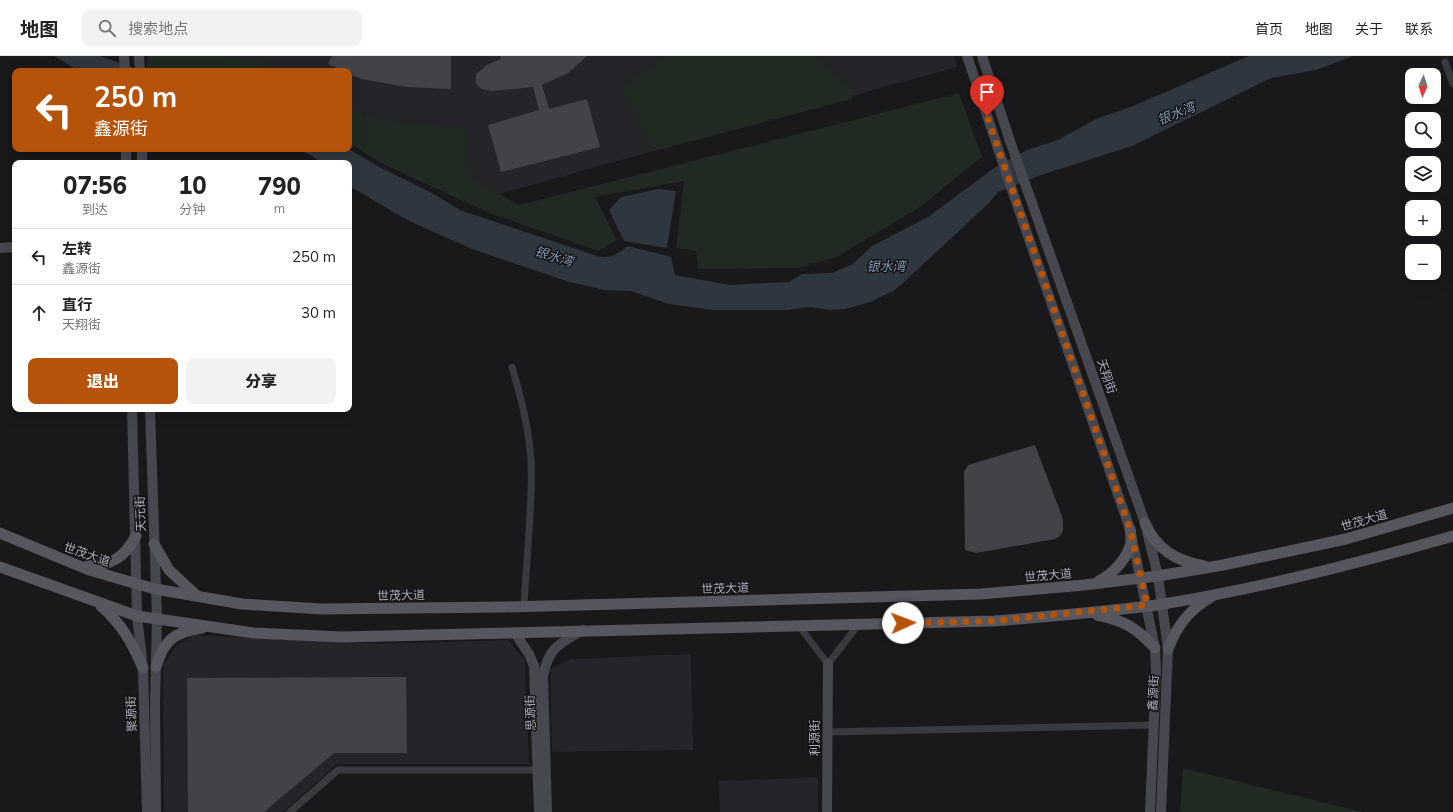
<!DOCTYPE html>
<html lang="zh">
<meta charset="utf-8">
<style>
:root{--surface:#fff;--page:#f2f2f2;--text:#222;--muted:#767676;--line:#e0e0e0;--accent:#b45309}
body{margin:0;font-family:Mulish,"Noto Sans SC",sans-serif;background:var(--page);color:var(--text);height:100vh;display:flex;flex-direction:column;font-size:15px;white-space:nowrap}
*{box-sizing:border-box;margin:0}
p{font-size:13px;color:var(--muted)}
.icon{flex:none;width:22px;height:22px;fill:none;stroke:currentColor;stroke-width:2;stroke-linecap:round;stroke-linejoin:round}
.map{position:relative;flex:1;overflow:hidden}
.sheet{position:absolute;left:12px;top:104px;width:340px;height:252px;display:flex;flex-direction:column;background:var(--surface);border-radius:8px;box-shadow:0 4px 16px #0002}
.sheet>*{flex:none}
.hud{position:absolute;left:12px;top:12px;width:340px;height:84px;border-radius:8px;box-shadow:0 4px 16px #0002;background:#b45309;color:#fff;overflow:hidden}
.needle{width:26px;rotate:183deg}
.tools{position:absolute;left:1405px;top:12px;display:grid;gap:8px}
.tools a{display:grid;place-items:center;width:36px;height:36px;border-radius:8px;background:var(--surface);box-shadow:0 4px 16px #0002;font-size:20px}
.pin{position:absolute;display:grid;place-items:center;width:34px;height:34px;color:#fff;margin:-41px -17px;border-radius:50% 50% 50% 0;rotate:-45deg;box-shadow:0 0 4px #0007}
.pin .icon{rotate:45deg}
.me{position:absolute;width:44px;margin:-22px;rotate:88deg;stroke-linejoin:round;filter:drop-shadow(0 0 3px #0008)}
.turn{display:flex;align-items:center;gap:14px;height:84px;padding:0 16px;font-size:18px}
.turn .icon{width:52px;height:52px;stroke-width:2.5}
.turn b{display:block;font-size:28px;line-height:34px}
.eta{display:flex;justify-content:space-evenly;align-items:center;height:68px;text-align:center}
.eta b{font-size:24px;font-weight:800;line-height:28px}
.cta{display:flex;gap:8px;margin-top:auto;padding:8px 16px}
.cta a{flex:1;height:46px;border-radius:8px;background:var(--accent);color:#fff;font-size:16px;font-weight:800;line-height:46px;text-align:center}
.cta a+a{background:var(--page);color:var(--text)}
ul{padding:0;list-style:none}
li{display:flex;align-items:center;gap:12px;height:56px;padding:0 16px;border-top:1px solid var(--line)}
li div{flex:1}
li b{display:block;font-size:15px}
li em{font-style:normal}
header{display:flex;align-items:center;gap:24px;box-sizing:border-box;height:56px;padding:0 20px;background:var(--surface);border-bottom:1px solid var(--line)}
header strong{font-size:19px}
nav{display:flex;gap:22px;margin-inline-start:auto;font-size:14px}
.search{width:280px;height:36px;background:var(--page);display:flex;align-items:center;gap:10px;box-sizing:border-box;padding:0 14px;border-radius:8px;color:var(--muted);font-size:15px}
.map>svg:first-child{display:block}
</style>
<header>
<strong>地图</strong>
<div class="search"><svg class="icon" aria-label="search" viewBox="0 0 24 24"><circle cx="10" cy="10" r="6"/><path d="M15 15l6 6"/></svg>搜索地点</div>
<nav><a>首页</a><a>地图</a><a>关于</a><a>联系</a></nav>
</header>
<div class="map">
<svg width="1453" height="756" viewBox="0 0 1453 756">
<rect width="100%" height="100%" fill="#19181a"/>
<g fill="#252428">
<path d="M148 0H954L957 11 474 145 349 79V15H164L146 12Z"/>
<path d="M194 579 382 588 508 584 525 604 529 708H337L283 756H164L163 609 176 590Z"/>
<path d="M691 598 693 694 552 696 550 613 571 603Z"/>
<path d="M818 721V756H720L719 725Z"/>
</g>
<g fill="#202922">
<path d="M149 0H225L260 5 277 15H157L148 14Z"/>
<path d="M667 0H815L853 33 852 43 658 94 649 88 623 36 624 28Z"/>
<path d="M959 37 982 101 920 151 837 201 799 212 698 213 696 195 676 192 684 125 595 141 617 184 598 195 489 157 381 107 349 87V51L373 61 423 69 459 71 467 76 469 106 477 125 519 149Z"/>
<path d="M1183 712 1363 756H1180Z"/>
</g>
<g fill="#2e363f">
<path d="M54 0H100L143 15H79Z"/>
<path d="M1249 0H1353L1316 14 1271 22 1132 90 1038 120 998 136 990 146 902 228 893 235 870 246 845 253 830 254 810 251 788 254H712L669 248 631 235 604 234 566 225 472 193 409 165 349 130V107H323L300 93H349L381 112 432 137 460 154 600 201C612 202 619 197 628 190L671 201 675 219 729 229 789 226 802 218 832 217 853 208 872 190 928 161 994 112 1027 94 1058 84 1096 63 1133 50Z"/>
<path d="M658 133 676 135 667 192 624 185 609 154 621 141Z"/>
</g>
<g fill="#434347">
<path d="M332 0H451V33L406 31 362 23 349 18V15H343L328 8Z"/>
<path d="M500 0H587L568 17 542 29 549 53 587 43 600 91 501 116 488 69 539 54 533 31 492 35 482 33 476 28V18L487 9 501 3Z"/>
<path d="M1035 389 1063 463V475L1060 480 1055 483 976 497 965 494 964 416 968 409Z"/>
<path d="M406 621 407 697H334L264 756H188L187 622Z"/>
</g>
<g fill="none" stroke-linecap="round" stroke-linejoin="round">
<g stroke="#393a3f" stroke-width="7">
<path d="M1445 6 1453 28"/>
<path d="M512 311C521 341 529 373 531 404 533 451 526 504 524 551"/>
<path d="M799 570 828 608 858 569"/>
<path d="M827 676 1154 669"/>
<path d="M290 756 338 714H538"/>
</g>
<g stroke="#47484f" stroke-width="10">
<path d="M124 0 125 15"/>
<path d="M139 0 140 15"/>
<path d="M967 0 1012 134 1130 473 1155 592 1156 614 1150 756"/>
<path d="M982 0 1010 85 1145 467 1158 520 1168 592 1161 756"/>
<path d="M126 93V107"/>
<path d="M142 93V107"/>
<path d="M0 192 15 191"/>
<path d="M132 353 137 560 143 612 147 756"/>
<path d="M150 353 157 563 155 647 156 756"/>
<path d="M515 577 529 598 534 610 539 756"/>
<path d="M547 756 543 620C549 591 559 588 583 574"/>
<path d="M827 756 828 608"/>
</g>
<g stroke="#55565e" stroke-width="11">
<path d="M1145 467C1156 493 1176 505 1204 510"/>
<path d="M0 477 89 514 155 533 242 548 322 553 504 551 981 538 1084 529 1158 520 1223 509 1346 483 1453 452"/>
<path d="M154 488 169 514 197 540"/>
<path d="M87 510C112 509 124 502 136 480"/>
<path d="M0 511 137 560 254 577 342 581 994 565C1051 560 1108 556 1163 548 1262 532 1358 507 1453 480"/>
<path d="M1099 525C1113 518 1128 502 1131 486 1131 482 1131 477 1130 473"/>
<path d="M101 550C122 568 132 587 143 612"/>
<path d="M1097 559C1123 564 1137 572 1155 592"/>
<path d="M1168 593C1177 569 1190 553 1211 541"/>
<path d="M156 611C164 584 174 576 202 572"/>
</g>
</g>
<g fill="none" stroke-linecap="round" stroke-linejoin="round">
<path stroke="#b45309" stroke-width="7" stroke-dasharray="0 12.6" d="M903 567 994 565 1147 549 1130 473 987 60"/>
</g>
<g text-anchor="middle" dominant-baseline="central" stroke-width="3" stroke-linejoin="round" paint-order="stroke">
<g font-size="12" fill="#abaeba" stroke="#141316">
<text transform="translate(1107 320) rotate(71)">天翔街</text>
<text transform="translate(140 458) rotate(-92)">天元街</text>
<text transform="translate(1364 464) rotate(-16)">世茂大道</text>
<text transform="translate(87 498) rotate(19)">世茂大道</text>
<text transform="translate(1048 519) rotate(-5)">世茂大道</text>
<text transform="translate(725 532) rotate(-2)">世茂大道</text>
<text transform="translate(401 539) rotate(-1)">世茂大道</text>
<text transform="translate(1153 637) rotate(-87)">鑫源街</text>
<text transform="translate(530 657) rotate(-92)">思源街</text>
<text transform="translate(131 658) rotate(-92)">聚源街</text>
<text transform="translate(814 682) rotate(-90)">利源街</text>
</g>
<g font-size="13" font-style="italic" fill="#8298b5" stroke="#141316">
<text transform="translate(1176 57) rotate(-22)">银水湾</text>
<text transform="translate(554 200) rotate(17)">银水湾</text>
<text x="886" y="210">银水湾</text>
</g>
</g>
</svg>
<div class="tools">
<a><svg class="needle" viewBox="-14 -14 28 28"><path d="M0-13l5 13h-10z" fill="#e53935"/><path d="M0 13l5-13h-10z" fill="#767676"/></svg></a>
<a><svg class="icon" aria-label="search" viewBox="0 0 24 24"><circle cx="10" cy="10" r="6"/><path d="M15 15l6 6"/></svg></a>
<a><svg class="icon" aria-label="layers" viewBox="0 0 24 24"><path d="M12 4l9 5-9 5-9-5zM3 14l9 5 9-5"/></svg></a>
<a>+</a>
<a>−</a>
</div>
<div class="pin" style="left:987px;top:60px;background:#d93025"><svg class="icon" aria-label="arrive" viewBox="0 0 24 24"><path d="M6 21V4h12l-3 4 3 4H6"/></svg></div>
<svg class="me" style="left:903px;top:567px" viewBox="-20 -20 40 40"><circle r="19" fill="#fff"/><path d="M0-13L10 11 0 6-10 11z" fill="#b45309"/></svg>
<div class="hud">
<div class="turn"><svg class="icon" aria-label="left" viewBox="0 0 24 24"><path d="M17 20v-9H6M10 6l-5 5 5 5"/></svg><div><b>250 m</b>鑫源街</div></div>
</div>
<section class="sheet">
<div class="eta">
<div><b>07:56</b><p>到达</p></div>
<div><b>10</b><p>分钟</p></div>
<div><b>790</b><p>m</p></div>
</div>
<ul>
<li><svg class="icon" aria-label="left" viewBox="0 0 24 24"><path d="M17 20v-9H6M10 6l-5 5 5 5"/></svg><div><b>左转</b><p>鑫源街</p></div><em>250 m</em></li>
<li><svg class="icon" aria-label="ahead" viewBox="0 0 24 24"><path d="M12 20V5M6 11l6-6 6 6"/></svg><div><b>直行</b><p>天翔街</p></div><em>30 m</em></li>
</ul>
<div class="cta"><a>退出</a><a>分享</a></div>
</section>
</div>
